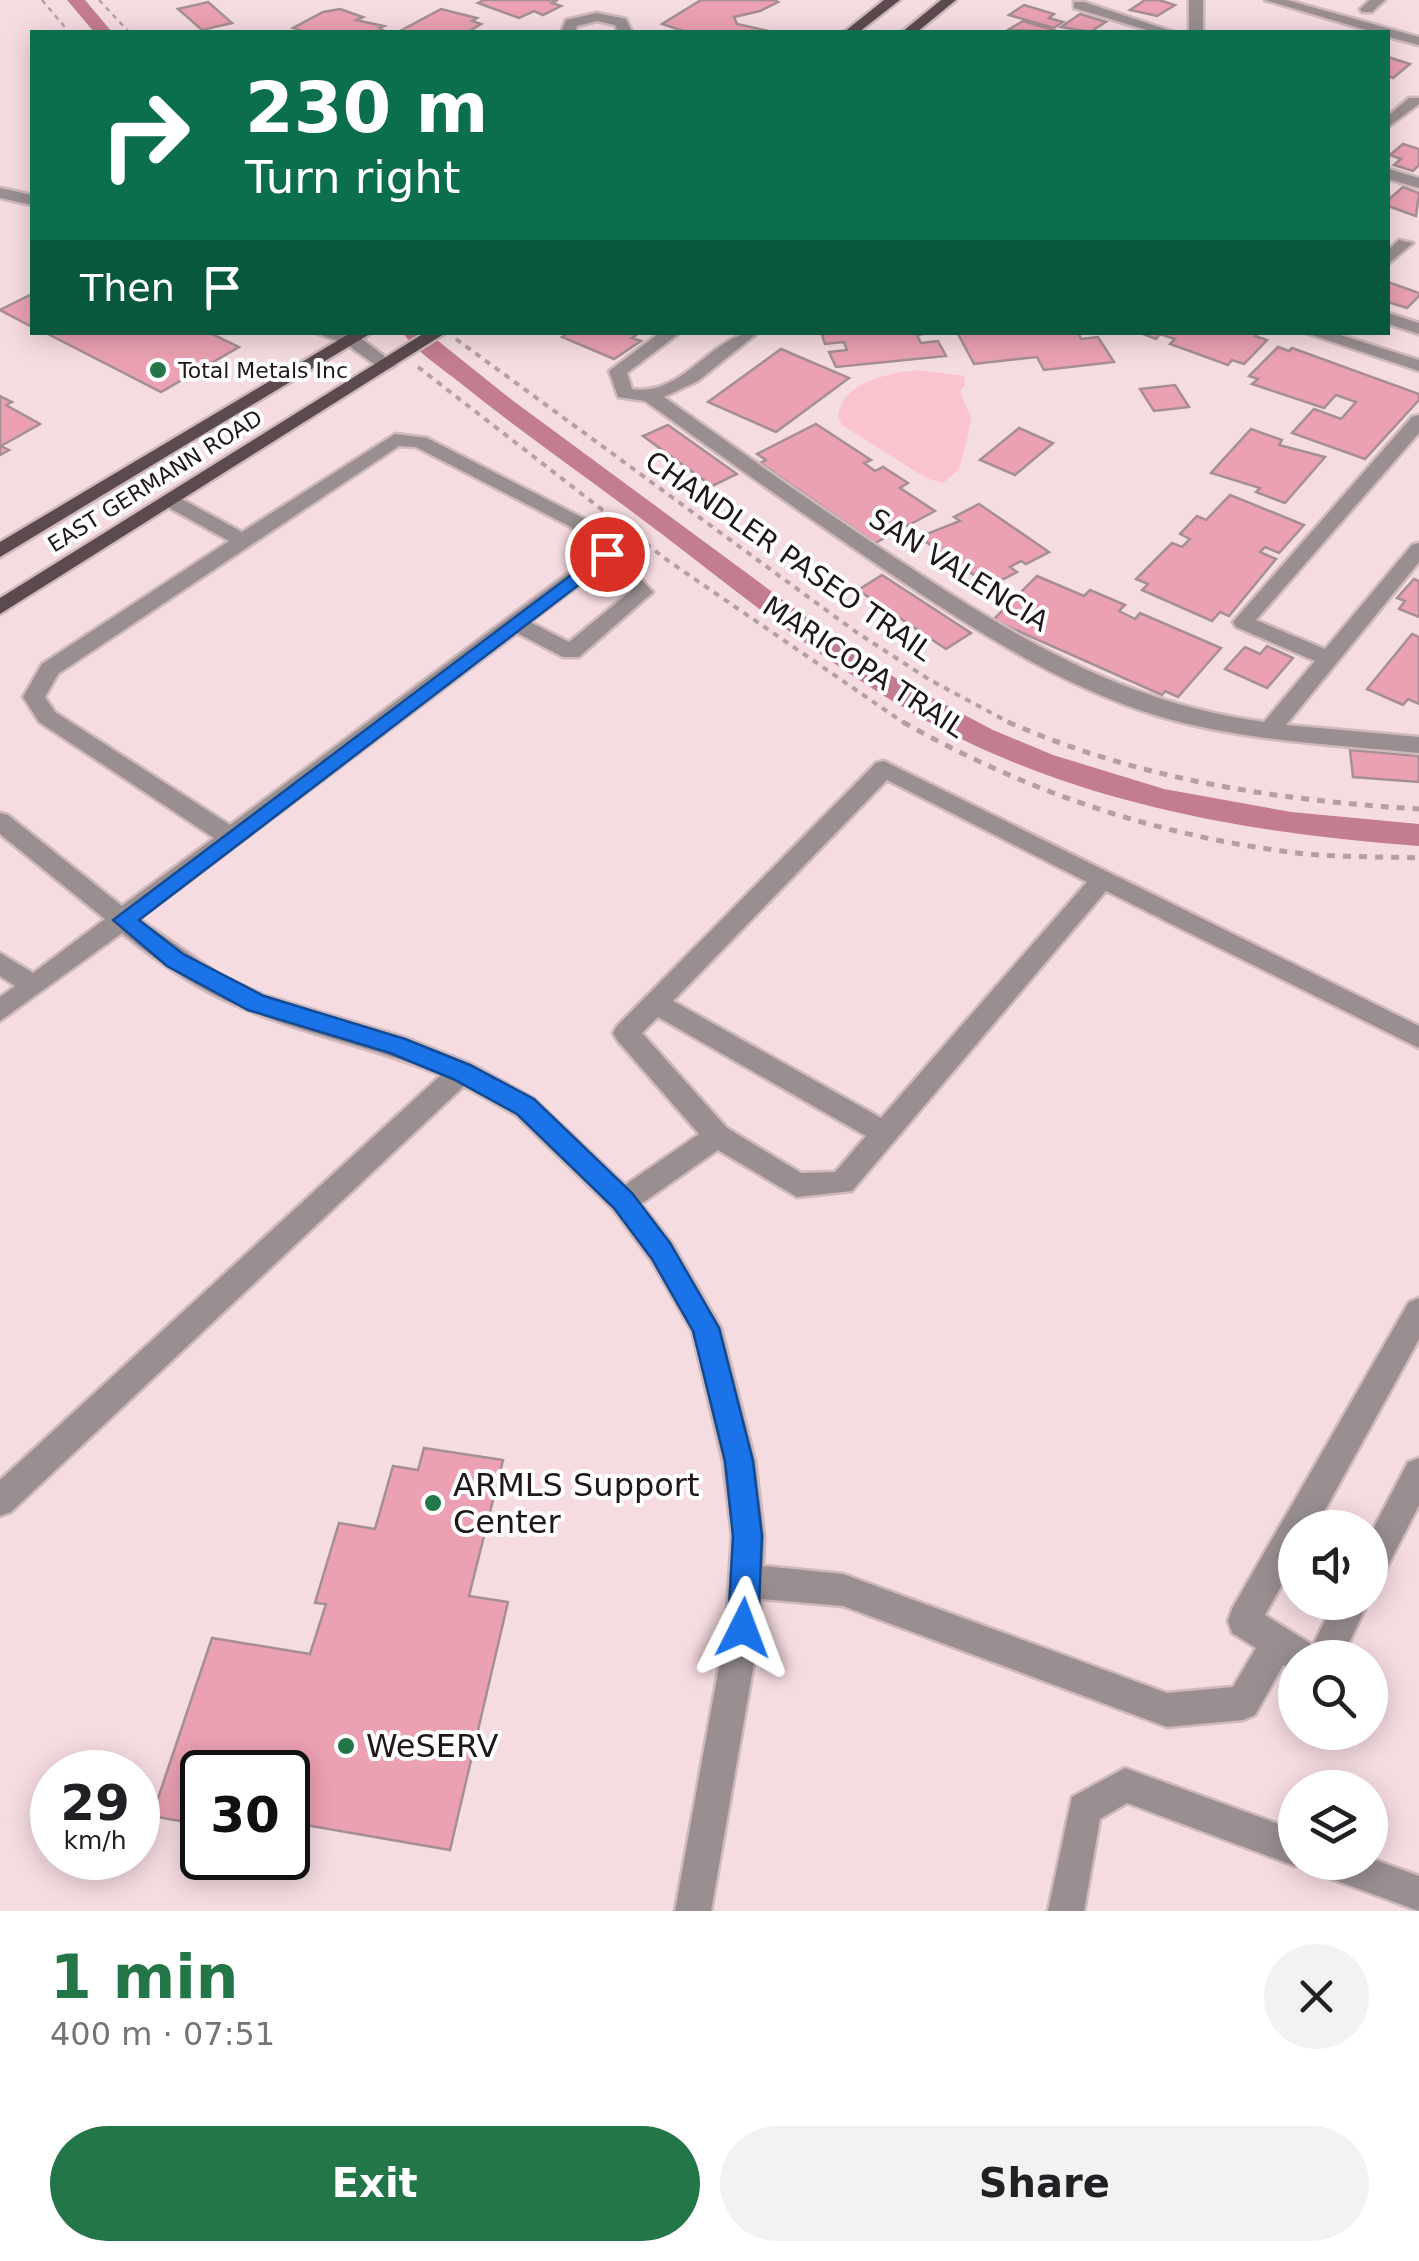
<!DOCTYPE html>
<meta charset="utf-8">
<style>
:root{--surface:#fff;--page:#f2f2f2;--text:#202124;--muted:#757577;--accent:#237648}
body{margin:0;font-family:"DejaVu Sans",sans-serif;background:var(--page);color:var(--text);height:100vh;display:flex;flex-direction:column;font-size:38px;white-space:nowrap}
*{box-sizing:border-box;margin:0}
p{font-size:32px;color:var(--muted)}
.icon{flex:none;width:55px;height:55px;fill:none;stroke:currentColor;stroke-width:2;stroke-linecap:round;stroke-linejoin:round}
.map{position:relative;height:1911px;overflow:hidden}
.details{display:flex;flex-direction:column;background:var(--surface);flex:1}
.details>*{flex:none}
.guide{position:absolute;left:30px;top:30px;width:1360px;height:305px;border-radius:0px;box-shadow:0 5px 25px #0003;background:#0b6e4f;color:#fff;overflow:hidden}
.fabs{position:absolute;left:1278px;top:1510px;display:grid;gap:20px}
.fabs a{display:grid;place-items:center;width:110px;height:110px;border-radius:50%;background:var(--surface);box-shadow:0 5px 25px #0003;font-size:50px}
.speed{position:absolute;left:30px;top:1750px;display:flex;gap:20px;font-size:50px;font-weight:700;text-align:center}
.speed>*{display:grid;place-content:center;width:130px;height:130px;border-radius:50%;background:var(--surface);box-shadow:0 5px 25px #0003;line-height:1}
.speed small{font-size:25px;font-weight:400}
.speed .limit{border:5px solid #111;border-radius:15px;background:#fff;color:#111}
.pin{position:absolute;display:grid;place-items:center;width:85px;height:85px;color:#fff;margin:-42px;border:5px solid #fff;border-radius:50%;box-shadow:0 2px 10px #0007}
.me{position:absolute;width:110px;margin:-55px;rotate:3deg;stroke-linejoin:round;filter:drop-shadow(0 0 8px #0008)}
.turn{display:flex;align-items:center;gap:35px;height:210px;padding:0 50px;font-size:45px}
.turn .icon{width:130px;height:130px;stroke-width:2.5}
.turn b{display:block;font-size:70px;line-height:85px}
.then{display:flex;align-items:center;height:95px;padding:0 50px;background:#0003;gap:20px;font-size:38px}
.round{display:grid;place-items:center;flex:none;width:105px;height:105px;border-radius:52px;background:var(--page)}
.overview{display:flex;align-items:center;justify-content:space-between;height:170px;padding:0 50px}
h1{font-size:60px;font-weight:800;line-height:75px;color:var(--accent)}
.cta{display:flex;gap:20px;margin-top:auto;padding:20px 50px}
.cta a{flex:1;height:115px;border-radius:60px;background:var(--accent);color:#fff;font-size:40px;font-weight:800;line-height:115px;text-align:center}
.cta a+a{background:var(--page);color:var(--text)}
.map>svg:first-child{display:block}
</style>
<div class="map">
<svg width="1419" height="1911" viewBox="0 0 1419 1911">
<rect width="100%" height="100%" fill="#f5dce1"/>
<path fill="#fac3ce" d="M918 370 964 376 965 384 960 392 971 417 968 435 959 469 943 483 926 478 842 425 838 416C843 381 890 373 918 370Z"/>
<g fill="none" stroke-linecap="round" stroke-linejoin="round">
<g fill="#c47d8e" fill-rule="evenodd">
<path d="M67 0H85L112 32H94Z"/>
<path d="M402 332H427L512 400 832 636 900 681 993 730 1053 755 1164 789 1291 812 1419 824V846C1244 833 1065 802 911 712 808 653 718 575 623 505 568 464 512 425 459 382 440 367 417 352 402 332Z"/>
</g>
</g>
<g fill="#eba1b2" stroke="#a68f94" stroke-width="2.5">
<path d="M484 0H558L552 3 561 6 543 15 534 11 519 18 478 3Z"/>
<path d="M701 0H774L778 2 760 11 734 17 737 24 773 32H686L662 24Z"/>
<path d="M1145 0H1159L1175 5 1157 16 1130 10Z"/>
<path d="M208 2 232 23 202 30 178 9Z"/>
<path d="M1024 5 1054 14 1049 18 1063 22 1054 28 1009 15Z"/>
<path d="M340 9 363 17 356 20 384 26 379 28 387 32 400 31 441 9 477 18 472 21 481 24 468 32H305L293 28 323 12Z"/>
<path d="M1080 14 1106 22 1090 32 1061 27Z"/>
<path d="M1023 21 1060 32 1008 30Z"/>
<path d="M1388 57 1410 64 1393 78 1388 76Z"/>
<path d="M1403 144 1419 149V165L1413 171 1394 165 1401 159 1390 155Z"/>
<path d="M1403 187 1419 193 1416 216 1388 206V200Z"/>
<path d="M1388 282 1419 293V296L1407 308 1388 302Z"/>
<path d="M32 294V327L0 310Z"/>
<path d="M44 332H208L239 347 161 392Z"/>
<path d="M569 332H640L632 338 641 341 614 359 562 337Z"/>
<path d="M821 332H934L917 335 921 343 938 341 946 356 836 367 829 352 847 350 844 342 825 344Z"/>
<path d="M957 332H1078L1081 339 1098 337 1114 362 1044 370 1037 357 974 364Z"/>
<path d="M1138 332H1258L1255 336 1267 340 1244 364 1232 360 1228 365 1170 344 1175 339 1160 334 1156 339Z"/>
<path d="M1278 347 1289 351 1292 348 1419 394V400L1365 459 1292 433 1314 409 1341 419 1356 402 1336 395 1324 408 1252 384 1258 379 1249 376Z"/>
<path d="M781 349 849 378 776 432 708 402Z"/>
<path d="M1175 385 1189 407 1154 411 1140 389Z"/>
<path d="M0 396 12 402 6 405 40 424 1 446 9 450 0 455Z"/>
<path d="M816 424 871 460 864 463 875 471 883 467 908 483 900 488 935 511 875 543 760 463 766 460 757 454Z"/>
<path d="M668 425 737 474 712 486 643 436Z"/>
<path d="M1019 428 1053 443 1015 475 980 460Z"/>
<path d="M1251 429 1282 440 1279 445 1325 457 1285 503 1256 492 1260 488 1211 473Z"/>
<path d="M1230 495 1304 525 1279 553 1265 547 1260 552 1276 559 1229 616 1220 612 1212 621 1142 590 1148 584 1136 579 1172 543 1182 547 1190 539 1180 534 1197 516 1206 520Z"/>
<path d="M979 504 1049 552 1026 564 1021 561 1010 567 1017 572 990 586 919 537 960 521 954 517Z"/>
<path d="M882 575 971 633 946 649 858 590Z"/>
<path d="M1037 576 1084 596 1090 590 1125 605 1119 611 1135 619 1140 613 1221 648 1178 697 1165 691 1162 695 993 620Z"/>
<path d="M1414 579 1419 581V617L1399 609 1405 601 1397 598Z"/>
<path d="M1412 634 1419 637V704L1408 699 1403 705 1367 689Z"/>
<path d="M1267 646 1293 658 1267 688 1225 669 1245 647 1260 654Z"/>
<path d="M1350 750 1419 756V782L1353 777Z"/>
<path d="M424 1448 503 1460 469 1596 508 1602 450 1850 288 1822V1772H202V1825L152 1816 212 1638 310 1654 326 1604 315 1603 339 1523 375 1529 393 1466 418 1470Z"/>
</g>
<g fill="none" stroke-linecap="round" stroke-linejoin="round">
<defs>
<g id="minor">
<rect x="1189" y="0" width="14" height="32"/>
<path d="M1265 0H1287L1419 37V45L1388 37V32H1373Z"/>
<path d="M1370 0H1385L1372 12H1362L1360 9Z"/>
<path d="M1074 2H1084L1174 32H1154L1074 8Z"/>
<path d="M597 13 626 19 632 32H618L615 25 597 21 577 26 575 32H561L566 20Z"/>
<path d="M1409 98H1419V104L1388 127V116Z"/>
<path d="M1388 169 1419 178V188L1388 179Z"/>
<path d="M0 188 32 195V205L0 198Z"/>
<path d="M1399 240 1413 243 1388 264V250Z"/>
<path d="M1388 313 1419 323V334L1388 324Z"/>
<path d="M313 332 358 336 396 365 387 370 381 369 346 344Z"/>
<path d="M661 332H681L627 373 632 389C685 397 712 332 759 332L698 381 664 397C741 452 818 507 897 559 1014 636 1121 703 1264 722L1315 661 1236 627 1233 622 1412 417 1419 415V433L1256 620 1325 649 1412 545 1419 543V562L1286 725 1419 737V753C1331 744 1240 741 1155 715 1058 685 972 628 888 572 806 516 725 459 645 401L618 397 609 371Z"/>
<path d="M1303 332H1331L1419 360V371Z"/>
<path d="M395 434 427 438 585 519 653 592 579 657H563L517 633 139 919 220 975 263 995 406 1038 471 1064 534 1099 625 1185 699 1134 617 1040 613 1033 617 1026 876 763 884 761 1419 1026V1048L1106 891 852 1191 797 1197 718 1150 641 1204 671 1242 721 1328 755 1461 764 1536 763 1566 843 1574 1167 1693 1233 1687 1256 1648 1232 1633 1228 1621 1232 1609 1409 1302 1419 1298V1339L1315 1528H1295V1561L1265 1615 1313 1645 1334 1602H1368L1342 1658H1295V1671L1283 1665 1255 1715 1243 1720 1167 1727 843 1606 761 1599 760 1628 711 1911H675L726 1628 732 1536 723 1461 692 1331 651 1260 613 1209 516 1115 464 1086 11 1512 0 1516V1480L441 1075C378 1048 309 1036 245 1009 200 991 159 963 122 933L0 1021V997L15 986 0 976V953L33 973 105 919 0 834V813L8 815 122 906 214 838 39 722 23 697 42 664 229 541 164 505V497H178L242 532ZM399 446 416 447 571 527 595 553 230 825 55 712 45 697 58 674ZM606 565 631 591 569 642 530 622ZM887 780 1087 882 881 1118 673 1001ZM658 1017 866 1136 835 1172 801 1173 727 1128 642 1033Z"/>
<path d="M1419 1458V1505L1381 1579 1370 1584V1535L1408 1462Z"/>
<path d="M1125 1768 1295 1830V1862H1303L1295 1866 1127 1803 1100 1819 1084 1911H1048L1072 1797Z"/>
<path d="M1370 1858 1419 1876V1911L1321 1875 1316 1862H1370Z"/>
</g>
<g id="major">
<path d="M884 0H900L859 32H844Z"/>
<path d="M941 0H956L917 32H902Z"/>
<path d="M352 332H373L0 557V542Z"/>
<path d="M426 332H447L0 614V598Z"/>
</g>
</defs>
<use href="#minor" stroke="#cfb9bd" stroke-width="5"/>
<use href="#major" stroke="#cfb9bd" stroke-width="5"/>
<g stroke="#b4a0a4" stroke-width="2.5" stroke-dasharray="5 5" stroke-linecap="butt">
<path d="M42 0 69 32"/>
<path d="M99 0 129 32"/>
</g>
<g stroke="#b4a0a4" stroke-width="4" stroke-dasharray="6 6" stroke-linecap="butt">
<path d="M456 339 856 632 930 680 1014 725"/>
<path d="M418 367 667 560 907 725"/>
</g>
<g stroke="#b4a0a4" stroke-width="5" stroke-dasharray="8 8" stroke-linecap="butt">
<path d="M903 722C1021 789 1148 833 1282 851 1327 858 1374 856 1419 858"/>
<path d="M1008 722C1140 780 1276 800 1419 809"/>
</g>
<use href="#minor" fill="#998f91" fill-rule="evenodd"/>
<use href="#major" fill="#5b4a4e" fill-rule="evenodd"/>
</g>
<path fill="#1a73e8" stroke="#114b97" stroke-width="2.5" d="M607 548 614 550V558L139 920 183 954 264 996 405 1039 470 1065 534 1099 632 1193 670 1243 719 1328 753 1461 762 1536 758 1628 753 1639 743 1643 732 1639 728 1628 733 1536 725 1461 693 1331 652 1259 614 1208 517 1114 453 1079 390 1053 248 1010 167 966 113 920Z"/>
<g fill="#237648" stroke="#fff" stroke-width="4">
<circle cx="158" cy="370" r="10"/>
<circle cx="433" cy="1503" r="10"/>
<circle cx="346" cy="1746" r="10"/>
</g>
<g text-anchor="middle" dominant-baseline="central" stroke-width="8" stroke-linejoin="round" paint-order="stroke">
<g font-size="22" fill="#201719" stroke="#fff" text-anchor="start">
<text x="178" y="370">Total Metals Inc</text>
</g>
<g font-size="22" fill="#201719" stroke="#fff">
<text transform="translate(155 481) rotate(-32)">EAST GERMANN ROAD</text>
</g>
<g font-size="28" fill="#201719" stroke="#fff">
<text transform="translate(789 556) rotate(35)">CHANDLER PASEO TRAIL</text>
<text transform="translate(959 570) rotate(32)">SAN VALENCIA</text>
<text transform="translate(864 667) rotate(33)">MARICOPA TRAIL</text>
</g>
<g font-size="32" fill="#201719" stroke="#fff" text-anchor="start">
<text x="453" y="1485">ARMLS Support<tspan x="453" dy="37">Center</tspan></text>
<text x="366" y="1746">WeSERV</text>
</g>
</g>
</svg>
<div class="fabs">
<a><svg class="icon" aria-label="sound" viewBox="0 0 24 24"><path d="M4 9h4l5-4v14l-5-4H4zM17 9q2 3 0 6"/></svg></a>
<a><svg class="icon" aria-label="search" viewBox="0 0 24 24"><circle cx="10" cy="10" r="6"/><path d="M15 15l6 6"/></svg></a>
<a><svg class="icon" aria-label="layers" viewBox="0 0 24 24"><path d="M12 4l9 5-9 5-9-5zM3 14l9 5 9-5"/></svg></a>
</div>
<div class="speed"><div>29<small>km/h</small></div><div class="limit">30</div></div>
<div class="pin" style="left:607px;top:554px;background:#d93025"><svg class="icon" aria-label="arrive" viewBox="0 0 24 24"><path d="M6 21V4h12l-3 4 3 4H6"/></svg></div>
<svg class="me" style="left:743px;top:1628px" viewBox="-20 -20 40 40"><path d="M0-17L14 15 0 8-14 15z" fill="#1a73e8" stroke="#fff" stroke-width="4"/></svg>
<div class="guide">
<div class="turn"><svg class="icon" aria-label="right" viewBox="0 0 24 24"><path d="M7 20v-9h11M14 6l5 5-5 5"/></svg><div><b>230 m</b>Turn right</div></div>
<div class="then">Then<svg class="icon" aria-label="arrive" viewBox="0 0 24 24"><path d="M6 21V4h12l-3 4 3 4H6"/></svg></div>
</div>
</div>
<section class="details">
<div class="overview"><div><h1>1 min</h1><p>400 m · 07:51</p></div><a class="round"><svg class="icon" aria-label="close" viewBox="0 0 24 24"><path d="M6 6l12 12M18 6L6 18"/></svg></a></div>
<div class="cta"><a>Exit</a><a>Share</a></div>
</section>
